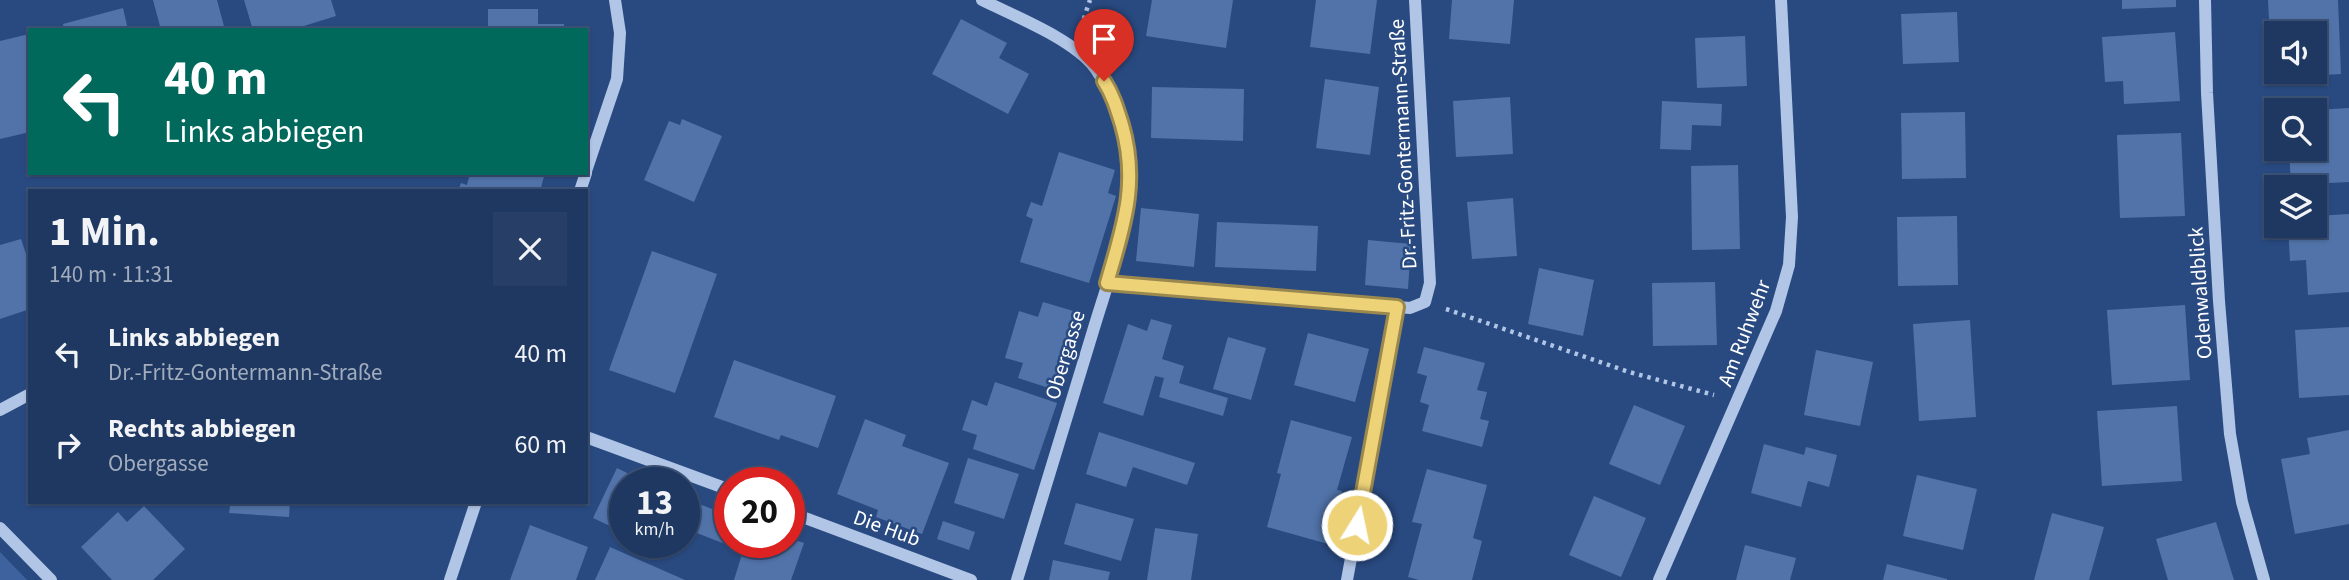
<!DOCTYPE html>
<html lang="de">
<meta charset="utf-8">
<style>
:root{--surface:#1f3861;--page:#273f67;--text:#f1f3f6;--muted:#a1acbd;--line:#3c5276}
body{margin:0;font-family:"Source Sans 3",sans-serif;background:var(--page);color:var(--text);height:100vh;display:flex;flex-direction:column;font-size:26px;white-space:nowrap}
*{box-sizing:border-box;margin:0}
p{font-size:23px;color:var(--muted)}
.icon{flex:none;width:38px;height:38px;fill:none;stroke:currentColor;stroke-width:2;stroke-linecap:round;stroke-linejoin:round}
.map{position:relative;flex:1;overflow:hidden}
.details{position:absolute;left:28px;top:189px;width:560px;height:315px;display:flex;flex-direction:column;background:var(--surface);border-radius:0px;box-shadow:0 2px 5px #0004,0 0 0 2px var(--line)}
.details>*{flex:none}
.banner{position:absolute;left:28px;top:28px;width:560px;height:147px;border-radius:0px;box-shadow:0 2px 5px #0004,0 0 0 2px var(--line);background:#00695c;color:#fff;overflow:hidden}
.buttons{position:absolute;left:2264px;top:21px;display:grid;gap:14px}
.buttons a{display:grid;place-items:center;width:63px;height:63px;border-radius:0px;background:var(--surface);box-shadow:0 2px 5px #0004,0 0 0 2px var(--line);font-size:35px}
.speed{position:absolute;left:609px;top:467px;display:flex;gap:14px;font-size:35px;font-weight:700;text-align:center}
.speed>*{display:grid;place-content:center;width:91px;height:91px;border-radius:50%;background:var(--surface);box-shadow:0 2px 5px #0004,0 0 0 2px var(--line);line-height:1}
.speed small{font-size:18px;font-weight:400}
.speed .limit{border:10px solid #d22;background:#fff;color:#111}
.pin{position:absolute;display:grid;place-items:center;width:60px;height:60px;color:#fff;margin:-72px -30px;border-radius:50% 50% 50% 0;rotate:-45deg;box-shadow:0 0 7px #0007}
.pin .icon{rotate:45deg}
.me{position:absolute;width:77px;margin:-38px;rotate:10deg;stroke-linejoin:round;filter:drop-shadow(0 0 5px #0008)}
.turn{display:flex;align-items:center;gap:24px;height:147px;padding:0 21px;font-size:32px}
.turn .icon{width:91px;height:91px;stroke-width:2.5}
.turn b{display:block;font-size:49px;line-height:60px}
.round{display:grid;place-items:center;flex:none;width:74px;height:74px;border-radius:0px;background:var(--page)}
.summary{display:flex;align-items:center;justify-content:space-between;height:119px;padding:0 21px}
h1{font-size:42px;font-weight:700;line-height:52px}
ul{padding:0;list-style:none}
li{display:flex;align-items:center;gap:21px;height:91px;padding:0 21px}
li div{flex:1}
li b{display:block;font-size:26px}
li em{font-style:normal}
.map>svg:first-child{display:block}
</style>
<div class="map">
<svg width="2349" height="580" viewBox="0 0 2349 580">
<rect width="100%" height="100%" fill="#294a81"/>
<path fill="#3d629e" d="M0 552 27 580H0Z"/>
<g fill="#5173a9" fill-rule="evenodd">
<path d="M153 0H217L225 30H161Z"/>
<path d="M244 0H331L336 16 291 30H253Z"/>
<path d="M1152 0H1233L1226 48 1146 36Z"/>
<path d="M1316 0H1377L1370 54 1310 47Z"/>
<path d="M1452 0H1514L1510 44 1449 39Z"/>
<path d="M2122 0H2176V7L2122 9Z"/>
<path d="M2268 0H2338L2341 74 2272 78ZM2277 33H2315V72H2277Z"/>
<path d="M123 8 128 30H64L63 24Z"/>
<path d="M488 9H538V24H564V30H488Z"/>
<path d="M1957 12 1959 62 1903 64 1901 14Z"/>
<path d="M961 19 1007 43 999 58 1029 74 1008 114 932 74Z"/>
<path d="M2175 32 2180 101 2124 104 2123 81 2105 82 2102 37Z"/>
<path d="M29 34 30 132 0 139V41Z"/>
<path d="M1745 36 1747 86 1697 88 1695 38Z"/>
<path d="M1325 79 1379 87 1370 155 1316 148Z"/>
<path d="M1152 87 1244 89 1243 141 1151 138Z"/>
<path d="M1510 97 1513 154 1456 157 1453 101Z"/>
<path d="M1662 101 1722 104 1721 126 1692 125 1691 150 1660 149Z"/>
<path d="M2349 108V182L2291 185 2289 149H2315V110Z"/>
<path d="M1965 112 1966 178 1902 179 1901 113Z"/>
<path d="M682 119 722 136 694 202 644 180 669 121 680 125Z"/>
<path d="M2181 133 2185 216 2120 218 2117 135Z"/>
<path d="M1059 152 1115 170 1108 193 1116 196 1089 283 1020 262 1033 219 1026 216 1031 202 1042 206Z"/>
<path d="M1738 165 1740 249 1692 250 1691 166Z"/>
<path d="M470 173H545L540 191H458L461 183 467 185Z"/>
<path d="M1513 198 1517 256 1472 259 1467 202Z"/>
<path d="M1141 208 1199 214 1194 267 1136 261Z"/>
<path d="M2349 214V292L2308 295 2306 260 2290 261 2288 226H2315V216Z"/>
<path d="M1957 216 1958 285 1898 286 1897 217Z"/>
<path d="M1217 222 1318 226 1316 271 1215 267Z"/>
<path d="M21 239 30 266V309L0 319V245Z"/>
<path d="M1368 240 1411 244 1408 289 1365 285Z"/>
<path d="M652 251 717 274 675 393 609 370Z"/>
<path d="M1539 268 1594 280 1583 336 1528 324Z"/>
<path d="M1715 282 1717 345 1653 346 1652 283Z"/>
<path d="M1043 302 1080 313 1055 390 1018 378 1023 363 1005 358 1019 311 1038 317Z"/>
<path d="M2185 305 2190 380 2112 385 2107 310Z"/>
<path d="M1151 319 1172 325 1162 359 1184 366 1179 383 1228 398 1223 416 1159 397 1164 378 1155 376 1143 416 1103 403 1128 324 1147 331Z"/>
<path d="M1970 320 1976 417 1919 421 1913 324Z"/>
<path d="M2349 327V395L2299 398 2295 330Z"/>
<path d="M1308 333 1369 349 1355 402 1294 385Z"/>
<path d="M1228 337 1266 348 1251 400 1213 389Z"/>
<path d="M1424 347 1485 363 1477 390 1487 392 1480 419 1489 421 1482 447 1422 431 1429 405 1420 402 1427 376 1417 373Z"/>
<path d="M1816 350 1873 362 1860 426 1804 415Z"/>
<path d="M734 360 836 396 818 448 781 435 779 440 714 417Z"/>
<path d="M995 382 1057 403 1034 470 973 449 977 435 962 430 972 400 987 406Z"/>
<path d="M1634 405 1685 426 1660 485 1609 464Z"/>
<path d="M2177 406 2182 481 2102 486 2097 411Z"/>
<path d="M865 419 906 435 902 446 949 463 922 534 876 517 878 510 837 494Z"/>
<path d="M1291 420 1352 437 1337 490 1342 491 1328 544 1267 527 1281 474 1277 473Z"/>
<path d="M2349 430V524L2295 534 2281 459 2310 454 2307 438Z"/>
<path d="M1099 432 1195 463 1187 485 1133 467 1126 487 1086 474Z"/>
<path d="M1764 444 1804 455 1806 447 1837 455 1829 487 1808 481 1801 507 1751 493Z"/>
<path d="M968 458 1019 474 1004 519 954 503Z"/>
<path d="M617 468 647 483H625V533L593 518Z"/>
<path d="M1427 469 1487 485 1473 538 1482 541 1472 580H1419L1408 577 1422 524 1412 522Z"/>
<path d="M1917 475 1977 489 1963 550 1903 536Z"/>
<path d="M1594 496 1646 518 1621 577 1569 555Z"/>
<path d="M684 498 730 516V542H789V538L804 543 791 580H734L743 551 684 528Z"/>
<path d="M205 502H290L289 517 229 513 230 506 205 505Z"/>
<path d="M1076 503 1134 519 1121 561 1064 544Z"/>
<path d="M144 506 185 549 153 580H112L81 547 118 512 127 522Z"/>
<path d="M2052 513 2104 527 2089 580H2034Z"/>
<path d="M943 521 975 532 969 550 937 539Z"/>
<path d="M2216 522 2234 580H2168L2156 539Z"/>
<path d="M530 525 588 547 576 580H510Z"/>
<path d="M1155 528 1198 534 1191 580H1147Z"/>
<path d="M1745 545 1796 558 1790 580H1736Z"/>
<path d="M610 547 685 580H595Z"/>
<path d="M1053 560 1110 572 1108 580H1049Z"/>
<path d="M1887 564 1947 579V580H1883Z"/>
</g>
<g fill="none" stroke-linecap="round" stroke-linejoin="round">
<g stroke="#b1c5e6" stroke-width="4.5" stroke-dasharray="3.5 5" stroke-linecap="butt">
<path d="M1081 27 1090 0"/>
<path d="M1446 309 1629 372 1714 395"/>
</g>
<g stroke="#b1c5e6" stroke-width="12">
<path d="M982 0C1016 17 1073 39 1095 68 1115 96 1133 142 1131 177 1128 229 1108 281 1093 331 1067 414 1042 497 1017 580"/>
<path d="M2205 0 2207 93 2219 301 2230 434 2242 502 2264 580"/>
<path d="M586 171 617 79 620 33 615 0"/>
<path d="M580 191 586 173"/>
<path d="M1107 283 1410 308 1425 302 1430 283 1415 0"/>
<path d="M0 410 30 394"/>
<path d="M586 437 730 490"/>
<path d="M789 512 971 580"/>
<path d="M0 528 51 580"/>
<path d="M450 580 476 502"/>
<path d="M1347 580 1397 307"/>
<path d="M1659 580 1776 311 1789 265 1792 217 1781 0"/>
</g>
</g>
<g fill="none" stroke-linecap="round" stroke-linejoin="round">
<defs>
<path id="route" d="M1104 81C1113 95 1117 109 1122 125 1139 184 1123 227 1107 283L1397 307 1357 525"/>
</defs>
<use href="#route" stroke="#9a884e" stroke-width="18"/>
<use href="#route" stroke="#edd278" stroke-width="12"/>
</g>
<g text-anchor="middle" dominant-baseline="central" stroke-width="5" stroke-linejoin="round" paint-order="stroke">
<g font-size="21" fill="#fff" stroke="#294a81">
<text transform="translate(1403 144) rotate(-93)">Dr.-Fritz-Gontermann-Straße</text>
<text transform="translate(2200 293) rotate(-94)">Odenwaldblick</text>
<text transform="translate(1744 333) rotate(-69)">Am Ruhwehr</text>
<text transform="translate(1065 355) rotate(-73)">Obergasse</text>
<text transform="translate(887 528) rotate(20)">Die Hub</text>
</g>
</g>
</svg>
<div class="buttons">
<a><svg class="icon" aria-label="sound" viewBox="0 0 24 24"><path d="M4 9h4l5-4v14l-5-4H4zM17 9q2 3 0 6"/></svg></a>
<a><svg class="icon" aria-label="search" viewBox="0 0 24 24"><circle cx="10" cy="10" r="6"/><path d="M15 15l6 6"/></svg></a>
<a><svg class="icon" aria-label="layers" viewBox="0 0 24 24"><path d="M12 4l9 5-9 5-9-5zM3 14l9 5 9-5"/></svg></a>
</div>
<div class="speed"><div>13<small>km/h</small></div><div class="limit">20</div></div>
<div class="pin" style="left:1104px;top:81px;background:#d93025"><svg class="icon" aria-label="arrive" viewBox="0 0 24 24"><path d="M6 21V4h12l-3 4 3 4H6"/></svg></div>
<svg class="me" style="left:1357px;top:525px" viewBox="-20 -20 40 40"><circle r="17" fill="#edd278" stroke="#fff" stroke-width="3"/><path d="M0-11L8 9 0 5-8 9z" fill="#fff"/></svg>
<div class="banner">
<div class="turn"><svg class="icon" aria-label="left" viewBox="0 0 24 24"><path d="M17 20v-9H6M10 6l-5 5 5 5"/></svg><div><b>40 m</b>Links abbiegen</div></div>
</div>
<section class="details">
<div class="summary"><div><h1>1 Min.</h1><p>140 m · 11:31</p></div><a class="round"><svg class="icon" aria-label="close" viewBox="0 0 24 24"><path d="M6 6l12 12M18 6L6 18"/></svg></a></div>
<ul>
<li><svg class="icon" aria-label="left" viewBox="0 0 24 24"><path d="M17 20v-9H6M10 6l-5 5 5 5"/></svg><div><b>Links abbiegen</b><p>Dr.-Fritz-Gontermann-Straße</p></div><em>40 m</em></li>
<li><svg class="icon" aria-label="right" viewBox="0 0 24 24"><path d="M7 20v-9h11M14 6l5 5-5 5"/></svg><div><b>Rechts abbiegen</b><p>Obergasse</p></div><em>60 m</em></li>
</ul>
</section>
</div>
